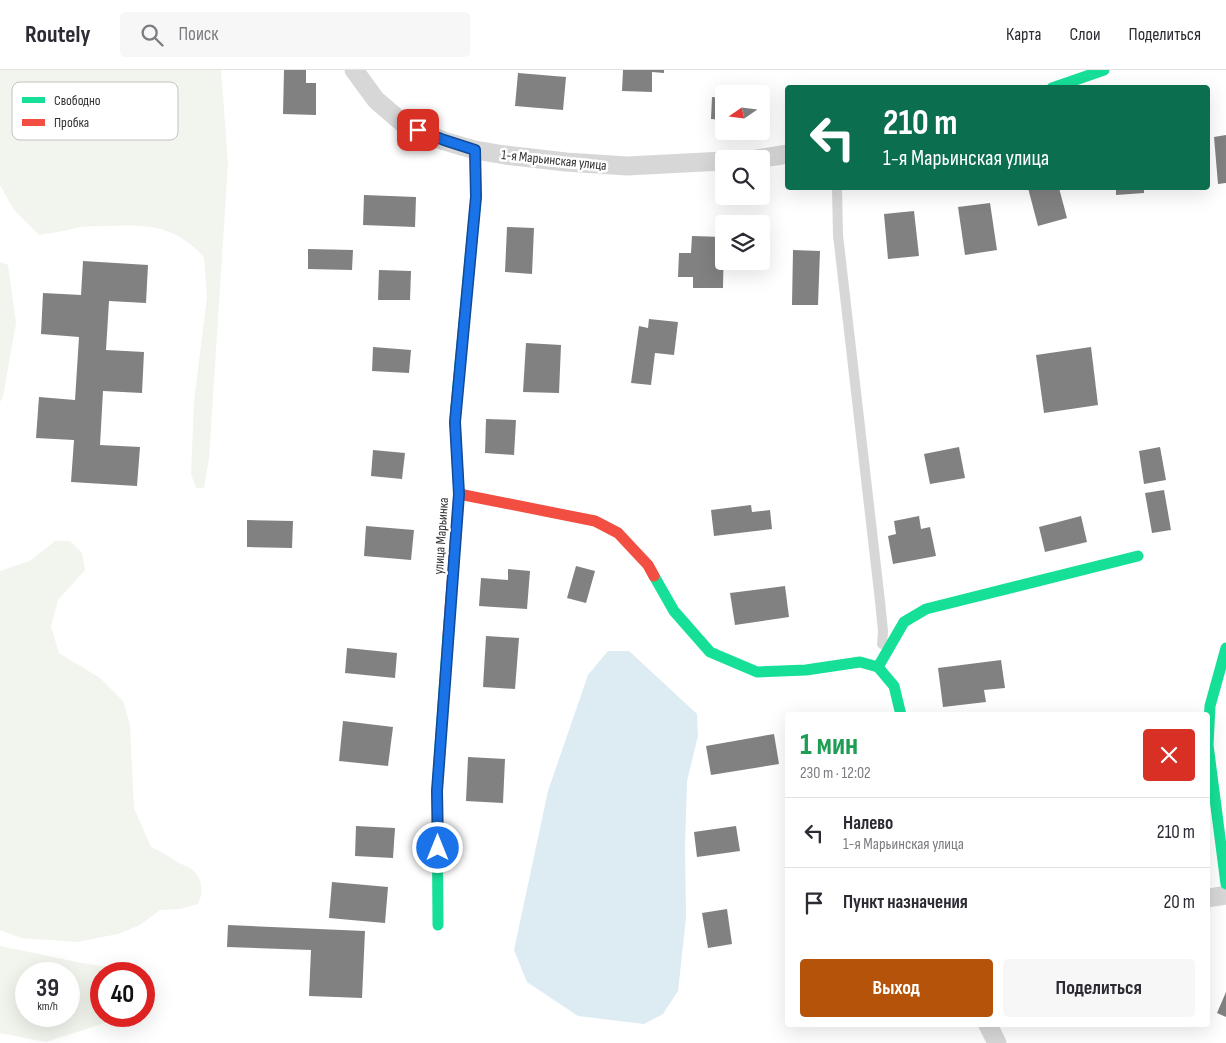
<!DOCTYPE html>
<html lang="ru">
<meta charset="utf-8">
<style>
:root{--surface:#fff;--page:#f7f7f7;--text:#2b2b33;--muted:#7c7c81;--line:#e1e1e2;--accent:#b45309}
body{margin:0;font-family:"Sofia Sans Condensed",sans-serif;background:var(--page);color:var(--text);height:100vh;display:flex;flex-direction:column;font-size:19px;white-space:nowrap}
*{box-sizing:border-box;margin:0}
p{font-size:16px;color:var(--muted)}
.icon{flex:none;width:28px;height:28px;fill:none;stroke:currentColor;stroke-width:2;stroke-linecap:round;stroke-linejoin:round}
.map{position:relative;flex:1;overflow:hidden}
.details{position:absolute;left:785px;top:642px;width:425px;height:315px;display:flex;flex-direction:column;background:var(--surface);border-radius:5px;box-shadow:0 5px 20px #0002}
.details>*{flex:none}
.guide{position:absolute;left:785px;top:15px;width:425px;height:105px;border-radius:5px;box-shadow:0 5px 20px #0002;background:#0b6e4f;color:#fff;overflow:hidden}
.needle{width:32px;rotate:256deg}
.fabs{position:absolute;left:715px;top:15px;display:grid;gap:10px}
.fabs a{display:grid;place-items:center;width:55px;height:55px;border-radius:5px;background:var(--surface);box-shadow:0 5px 20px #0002;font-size:25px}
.speed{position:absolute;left:15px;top:892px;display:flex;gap:10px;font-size:25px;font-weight:700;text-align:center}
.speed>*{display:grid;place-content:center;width:65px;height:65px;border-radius:50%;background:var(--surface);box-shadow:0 5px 20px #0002;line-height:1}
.speed small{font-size:12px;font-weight:400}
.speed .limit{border:8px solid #d22;background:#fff;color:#111}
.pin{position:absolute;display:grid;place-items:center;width:42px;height:42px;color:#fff;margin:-21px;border-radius:10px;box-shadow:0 2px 8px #0006}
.me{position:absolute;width:55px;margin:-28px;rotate:0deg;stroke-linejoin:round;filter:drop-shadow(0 0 4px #0008)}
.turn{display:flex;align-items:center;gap:18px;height:105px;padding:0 15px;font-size:22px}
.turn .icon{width:65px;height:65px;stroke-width:2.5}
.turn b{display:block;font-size:35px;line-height:42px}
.round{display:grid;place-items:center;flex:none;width:52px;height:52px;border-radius:5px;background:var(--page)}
.overview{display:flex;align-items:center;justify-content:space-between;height:85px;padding:0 15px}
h1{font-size:30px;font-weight:700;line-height:38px;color:#1e9e55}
.cta{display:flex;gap:10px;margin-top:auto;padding:10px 15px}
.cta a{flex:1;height:58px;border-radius:5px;background:var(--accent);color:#fff;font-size:20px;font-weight:700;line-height:58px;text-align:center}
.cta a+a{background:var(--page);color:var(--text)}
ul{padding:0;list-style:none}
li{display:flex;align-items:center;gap:15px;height:70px;padding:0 15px;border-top:1px solid var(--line)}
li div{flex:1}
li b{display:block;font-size:19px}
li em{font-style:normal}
header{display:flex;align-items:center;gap:30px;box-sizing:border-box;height:70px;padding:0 25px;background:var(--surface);border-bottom:1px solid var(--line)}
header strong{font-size:24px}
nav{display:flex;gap:28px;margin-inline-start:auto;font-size:18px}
.search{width:350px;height:45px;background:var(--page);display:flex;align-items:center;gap:12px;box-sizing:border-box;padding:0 18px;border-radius:5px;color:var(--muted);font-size:19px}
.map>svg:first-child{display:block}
</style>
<header>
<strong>Routely</strong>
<div class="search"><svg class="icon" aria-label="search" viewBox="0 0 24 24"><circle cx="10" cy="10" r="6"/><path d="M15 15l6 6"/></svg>Поиск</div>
<nav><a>Карта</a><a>Слои</a><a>Поделиться</a></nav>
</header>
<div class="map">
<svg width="1226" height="973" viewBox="0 0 1226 973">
<rect width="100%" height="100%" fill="#fff"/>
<g fill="#f1f5ed" fill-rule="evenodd">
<path d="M0 0H221L228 93 209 389 204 418H196L191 404 194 331 207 227 204 187C176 156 148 154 109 156 100 156 90 156 81 157 67 160 54 163 39 165L14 140 0 115Z"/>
<path d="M0 192 8 195 16 253 3 327 0 332Z"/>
<path d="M55 471H70L82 483 85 500 58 530 51 557 59 583 100 608 123 631 130 655 134 738 151 777C162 782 170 787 179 793 183 795 187 796 190 798 203 807 204 821 198 834L180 839 160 840 140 855 118 864 77 872 21 868 0 860V501L30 491Z"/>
<path d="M0 876 82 893 115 898 120 904H101V946H118L117 949 46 972 0 963ZM26 904H69V946H26Z"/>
</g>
<path fill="#ddebf3" d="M608 581H629L697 644 698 666 687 711 685 776 686 848 678 921 663 944 644 954 578 946 527 912 514 880 548 721 588 605Z"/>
<g fill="#818181">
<path d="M284 0H306V13H316V45L283 44Z"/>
<path d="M623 0H664V3L652 2V22L622 21Z"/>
<path d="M518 3 566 7 563 40 515 36Z"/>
<path d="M712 27 724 28V50L711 49Z"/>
<path d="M1226 65V113L1218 114 1214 67Z"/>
<path d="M1028 118H1059L1067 148 1038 156Z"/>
<path d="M1116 118H1144V123L1116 125Z"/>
<path d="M364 125 416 127 415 157 363 155Z"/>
<path d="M990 133 997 180 965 185 958 137Z"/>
<path d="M914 141 919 186 888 189 884 144Z"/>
<path d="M507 157 534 158 532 204 505 202Z"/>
<path d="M692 166 724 167 723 218H693V207H678L679 183H691Z"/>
<path d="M308 179 353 180 352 200 308 199Z"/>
<path d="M793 180 820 181 818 235H792Z"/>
<path d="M83 191 148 195 146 233 109 231 106 280 144 282 142 323 103 321 100 375 140 377 137 416 71 412 74 370 36 368 39 327 75 330 79 267 41 264 43 223 81 225Z"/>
<path d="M379 200 411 201 410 230H378Z"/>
<path d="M649 249 678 252 674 285 655 283 651 315 631 313 639 256 648 258Z"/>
<path d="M526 273 561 275 559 323 523 322Z"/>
<path d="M373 277 411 280 409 303 372 301Z"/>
<path d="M1091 277 1098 335 1044 343 1036 285Z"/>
<path d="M486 349 516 350 514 385 485 383Z"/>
<path d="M959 377 965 408 930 414 924 384Z"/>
<path d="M1160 377 1166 410 1144 414 1139 381Z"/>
<path d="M373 380 405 383 402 409 371 406Z"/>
<path d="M1164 420 1171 460 1152 463 1145 423Z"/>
<path d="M751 435 752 442 770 440 772 459 714 466 711 440Z"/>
<path d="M919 446 921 459 930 457 936 486 893 494 888 466 896 464 894 451Z"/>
<path d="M1081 446 1087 472 1045 482 1039 457Z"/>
<path d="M247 450 293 451 292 478 247 477Z"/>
<path d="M366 456 414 460 411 490 364 486Z"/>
<path d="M576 496 595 501 586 533 567 528Z"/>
<path d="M508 499 530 501 527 539 479 536 481 508 508 510Z"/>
<path d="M785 516 789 547 735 555 730 523Z"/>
<path d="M486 566 519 568 515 619 483 617Z"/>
<path d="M347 578 397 583 395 608 345 603Z"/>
<path d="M1001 590 1005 618 984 620 986 632 943 637 938 598Z"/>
<path d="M343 651 393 657 388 696 339 691Z"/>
<path d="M774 664 779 694 711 705 706 676Z"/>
<path d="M468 687 505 689 503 733 466 731Z"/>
<path d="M356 756 395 758 393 788 355 786Z"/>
<path d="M736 756 740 781 697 787 694 762Z"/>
<path d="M332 812 388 817 385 853 329 848Z"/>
<path d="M727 839 732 874 708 878 702 843Z"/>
<path d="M228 855 365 861 362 928 309 926 311 880 227 877Z"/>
<path d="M1226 922V947L1217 943Z"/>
</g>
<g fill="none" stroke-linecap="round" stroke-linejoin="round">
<path stroke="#d7d7d7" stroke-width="10" d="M837 118 838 165 880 531 883 561 882 574"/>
<g stroke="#d7d7d7" stroke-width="19">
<path d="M354 0 376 30 405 55 444 71 475 80 505 85 566 92 627 96 724 91"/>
<path d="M757 89 788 84"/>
<path d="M1208 828 1226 825"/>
<path d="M988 955 997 973"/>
</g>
<g stroke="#16e098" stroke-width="11">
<path d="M1052 18 1104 0"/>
<path d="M456 337 476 127 475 80"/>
<path d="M654 506 674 541 710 582 757 602 806 600 860 592 878 597 894 616 901 645"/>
<path d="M1226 578 1210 636 1208 675 1226 814"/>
<path d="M878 597 904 552 926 539 1138 486"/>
<path d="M438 855 437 721 448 566"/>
</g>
<g stroke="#f24e42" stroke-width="11">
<path d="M459 424 595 451 618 463 648 495 654 506"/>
<path d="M448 566 459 424 455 352 456 337"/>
</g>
</g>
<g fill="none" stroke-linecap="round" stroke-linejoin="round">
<defs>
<path id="route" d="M418 60 444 70 475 80 476 127 455 352 459 424 437 721 438 778"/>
</defs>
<use href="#route" stroke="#114b97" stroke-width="12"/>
<use href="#route" stroke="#1a73e8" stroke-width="9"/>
</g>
<g text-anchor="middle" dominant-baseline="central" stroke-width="5" stroke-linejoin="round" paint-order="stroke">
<g font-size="14" fill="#333" stroke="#fff">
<text transform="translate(554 90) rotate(6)">1-я Марьинская улица</text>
<text transform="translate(441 466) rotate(-86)">улица Марьинка</text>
</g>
</g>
<rect x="12" y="12" width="166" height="58" rx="8" fill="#fff" stroke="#c2c2c2" stroke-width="1"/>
<rect x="22" y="27" width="23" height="6" fill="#16e098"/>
<rect x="22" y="49" width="23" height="7" fill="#f24e42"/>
<g font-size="14" fill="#333">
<text x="54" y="35">Свободно</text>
<text x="54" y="57">Пробка</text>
</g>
</svg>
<div class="fabs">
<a><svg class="needle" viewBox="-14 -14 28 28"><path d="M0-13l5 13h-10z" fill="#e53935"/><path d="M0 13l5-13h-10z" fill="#7c7c81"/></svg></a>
<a><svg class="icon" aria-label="search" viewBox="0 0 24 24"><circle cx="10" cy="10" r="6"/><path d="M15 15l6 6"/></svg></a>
<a><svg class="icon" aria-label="layers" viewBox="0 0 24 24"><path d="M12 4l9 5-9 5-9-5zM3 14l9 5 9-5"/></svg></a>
</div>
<div class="speed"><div>39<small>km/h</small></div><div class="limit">40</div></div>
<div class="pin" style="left:418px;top:60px;background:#d93025"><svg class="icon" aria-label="arrive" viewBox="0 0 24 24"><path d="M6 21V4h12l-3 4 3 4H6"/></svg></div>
<svg class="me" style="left:438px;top:778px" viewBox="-20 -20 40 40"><circle r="17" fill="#1a73e8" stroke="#fff" stroke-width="3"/><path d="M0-11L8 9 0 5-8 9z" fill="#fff"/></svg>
<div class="guide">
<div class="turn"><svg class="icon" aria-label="left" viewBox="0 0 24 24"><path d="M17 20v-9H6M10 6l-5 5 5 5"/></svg><div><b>210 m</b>1-я Марьинская улица</div></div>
</div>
<section class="details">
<div class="overview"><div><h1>1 мин</h1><p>230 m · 12:02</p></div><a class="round" style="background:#d93025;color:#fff"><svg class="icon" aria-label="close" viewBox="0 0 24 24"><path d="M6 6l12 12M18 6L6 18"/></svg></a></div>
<ul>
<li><svg class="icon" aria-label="left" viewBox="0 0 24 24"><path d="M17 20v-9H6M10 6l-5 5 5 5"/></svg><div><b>Налево</b><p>1-я Марьинская улица</p></div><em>210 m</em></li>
<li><svg class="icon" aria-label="arrive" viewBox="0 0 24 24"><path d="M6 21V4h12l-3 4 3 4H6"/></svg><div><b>Пункт назначения</b></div><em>20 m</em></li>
</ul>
<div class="cta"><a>Выход</a><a>Поделиться</a></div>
</section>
</div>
